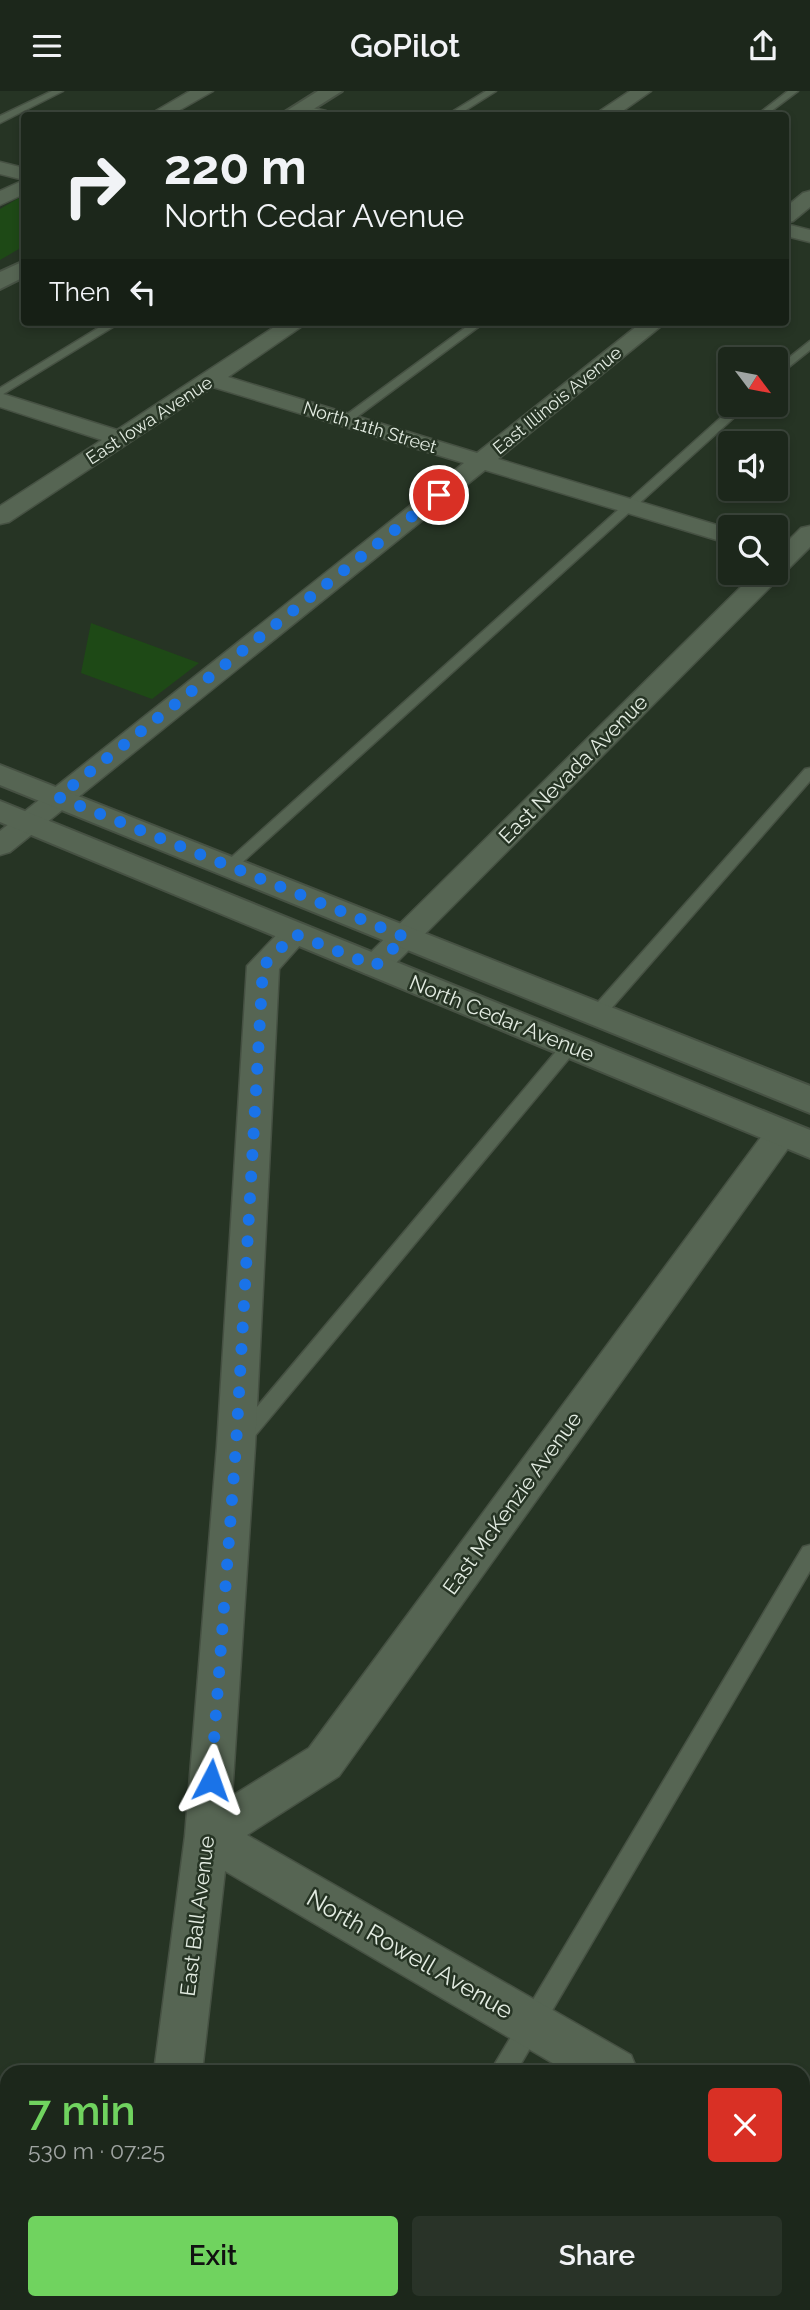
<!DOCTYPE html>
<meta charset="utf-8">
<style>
:root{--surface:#1c271b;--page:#293328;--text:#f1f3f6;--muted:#a0a5a3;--line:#3a443a;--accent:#70d35f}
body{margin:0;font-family:Raleway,sans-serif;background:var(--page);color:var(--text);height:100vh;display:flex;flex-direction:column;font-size:26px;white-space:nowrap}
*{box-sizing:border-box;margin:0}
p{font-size:23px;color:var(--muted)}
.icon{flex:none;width:38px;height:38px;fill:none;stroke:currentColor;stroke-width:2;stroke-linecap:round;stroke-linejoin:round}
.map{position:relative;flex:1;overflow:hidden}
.panel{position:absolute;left:0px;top:1974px;width:810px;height:245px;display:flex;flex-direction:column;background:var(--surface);border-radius:21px 21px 0 0;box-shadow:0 4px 10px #0003,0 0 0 2px var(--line)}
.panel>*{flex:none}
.top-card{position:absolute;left:21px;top:21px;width:768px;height:214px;border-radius:7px;box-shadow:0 4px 10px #0003,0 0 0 2px var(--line);background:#1c271b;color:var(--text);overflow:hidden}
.needle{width:46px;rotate:122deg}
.fabs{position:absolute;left:718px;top:256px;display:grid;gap:14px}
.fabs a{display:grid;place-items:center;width:70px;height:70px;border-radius:7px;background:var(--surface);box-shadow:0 4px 10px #0003,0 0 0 2px var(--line);font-size:35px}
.pin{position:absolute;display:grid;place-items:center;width:60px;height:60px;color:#fff;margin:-30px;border:4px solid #fff;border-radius:50%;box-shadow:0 2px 7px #0007}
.me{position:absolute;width:77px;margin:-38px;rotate:4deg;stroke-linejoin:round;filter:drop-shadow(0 0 5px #0008)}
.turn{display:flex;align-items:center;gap:24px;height:147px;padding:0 28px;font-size:32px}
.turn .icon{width:91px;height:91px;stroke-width:2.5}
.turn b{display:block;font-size:49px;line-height:60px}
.then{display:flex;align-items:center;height:66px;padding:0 28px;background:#0003;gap:14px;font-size:26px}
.round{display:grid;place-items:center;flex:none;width:74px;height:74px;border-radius:7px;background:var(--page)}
.headline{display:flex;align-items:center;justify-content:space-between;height:119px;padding:0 28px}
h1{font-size:42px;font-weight:600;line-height:52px;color:var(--accent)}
.button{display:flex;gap:14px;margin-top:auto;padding:14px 28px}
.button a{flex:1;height:80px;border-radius:7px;background:var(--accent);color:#111;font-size:28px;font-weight:600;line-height:80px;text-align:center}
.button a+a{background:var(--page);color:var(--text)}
header{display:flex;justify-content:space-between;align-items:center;height:91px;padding:0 28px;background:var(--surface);font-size:32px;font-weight:600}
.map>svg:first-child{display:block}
</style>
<header><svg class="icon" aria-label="menu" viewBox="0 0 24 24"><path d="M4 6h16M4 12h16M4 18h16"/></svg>GoPilot<svg class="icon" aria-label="share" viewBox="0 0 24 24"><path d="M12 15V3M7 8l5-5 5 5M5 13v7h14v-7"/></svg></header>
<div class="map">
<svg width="810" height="2219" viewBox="0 0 810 2219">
<rect width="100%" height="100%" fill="#263424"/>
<g fill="#1e4916">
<path d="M24 104V155L0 169V118Z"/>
<path d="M91 532 199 572 152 608 81 582Z"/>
</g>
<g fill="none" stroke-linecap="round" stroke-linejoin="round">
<defs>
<g id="lane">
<path d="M52 0H63L0 32V25Z"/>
<path d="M486 0H496L458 24H447Z"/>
<path d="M788 0H798L766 24H757Z"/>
<path d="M108 231H121L0 305V297Z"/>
<path d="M473 231H485L350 331H342V327Z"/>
<path d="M810 250V259L775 287V278Z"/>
<path d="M736 313H749L235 778H225L223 775 225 772Z"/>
<path d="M810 677V690L602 928H590L588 924 590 920 805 678Z"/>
<path d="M570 950 576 951 578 955 576 959 249 1352 242 1355 235 1352 232 1347 235 1342 564 951Z"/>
<path d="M810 1454V1480L516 1981H490L803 1456Z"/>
<path d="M361 2212H388L385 2219H358Z"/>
</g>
<g id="street">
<path d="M190 0H213L171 24H149Z"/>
<path d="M630 0H651L617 24H597L600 20Z"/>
<path d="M299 14 326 20 329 24 293 23 290 19Z"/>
<path d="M0 71 24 77V89L0 83Z"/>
<path d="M24 89V103L0 114V100Z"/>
<path d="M810 100V116L793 130 786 132V116L803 102Z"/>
<path d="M786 133 810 139V151L786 145Z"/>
<path d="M282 231H308L228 286 477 362 642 231H666L498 368 730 438V453L485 379 10 761 0 764V740L464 372 213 296 9 431 0 433V415L102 349 0 316V302L117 339Z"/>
<path d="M810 435V456L386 882 375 885 364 882 359 875 364 868 756 481H775V463L801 437Z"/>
<path d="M295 833 306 836 310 843 279 878 255 1355 232 1705 309 1657 770 1034 782 1030 794 1034 799 1042 339 1685 247 1744 631 1964 638 1981H568L225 1780 202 1981H154L185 1745 217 1355 247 875 284 836Z"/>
<path d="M803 2066 810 2069V2120L803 2117Z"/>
<path d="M810 2187V2219H781L784 2212H803V2190Z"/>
<path d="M123 2212H175L174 2219H122Z"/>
</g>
<g id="secondary">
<path d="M318 0H342L304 24H280Z"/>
<path d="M24 170V186L0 198V181Z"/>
<path d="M0 674 810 995V1022L0 694Z"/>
<path d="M0 710 810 1039V1067L0 731Z"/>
</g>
</defs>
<use href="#lane" stroke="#465143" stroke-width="3"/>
<use href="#street" stroke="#465143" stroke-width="3"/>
<use href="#secondary" stroke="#465143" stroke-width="4"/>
<use href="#lane" fill="#566553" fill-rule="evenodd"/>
<use href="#street" fill="#566553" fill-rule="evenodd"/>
<use href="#secondary" fill="#566553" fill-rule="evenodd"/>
</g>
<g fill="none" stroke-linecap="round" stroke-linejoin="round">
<path stroke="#1a73e8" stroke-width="12" stroke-dasharray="0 21.6" d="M211 1689 236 1355 263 875 295 843 375 875 405 846 58 706 439 404"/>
</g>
<g text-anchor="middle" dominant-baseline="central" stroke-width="5" stroke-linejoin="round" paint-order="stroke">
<g font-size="18" fill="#e2ebe1" stroke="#263424">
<text transform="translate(557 309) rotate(-39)">East Illinois Avenue</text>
<text transform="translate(149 329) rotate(-33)">East Iowa Avenue</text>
<text transform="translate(370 336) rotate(17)">North 11th Street</text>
</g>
<g font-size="21" fill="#e2ebe1" stroke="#263424">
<text transform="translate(573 678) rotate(-45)">East Nevada Avenue</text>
<text transform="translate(502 927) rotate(22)">North Cedar Avenue</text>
<text transform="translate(512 1412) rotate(-54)">East McKenzie Avenue</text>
<text transform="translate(197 1825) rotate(-83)">East Ball Avenue</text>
</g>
<g font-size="24" fill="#e2ebe1" stroke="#263424">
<text transform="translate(410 1863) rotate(30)">North Rowell Avenue</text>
</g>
</g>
</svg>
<div class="fabs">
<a><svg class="needle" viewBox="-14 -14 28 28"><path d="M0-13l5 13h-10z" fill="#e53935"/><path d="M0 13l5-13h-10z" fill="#a0a5a3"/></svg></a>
<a><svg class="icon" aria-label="sound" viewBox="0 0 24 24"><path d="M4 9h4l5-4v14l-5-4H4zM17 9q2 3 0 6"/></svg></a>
<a><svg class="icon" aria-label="search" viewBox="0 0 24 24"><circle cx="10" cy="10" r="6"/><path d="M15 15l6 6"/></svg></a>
</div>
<div class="pin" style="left:439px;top:404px;background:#d93025"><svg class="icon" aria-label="arrive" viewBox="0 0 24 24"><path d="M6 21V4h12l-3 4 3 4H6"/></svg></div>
<svg class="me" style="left:211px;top:1689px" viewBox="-20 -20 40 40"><path d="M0-17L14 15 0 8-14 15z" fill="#1a73e8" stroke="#fff" stroke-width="4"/></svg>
<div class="top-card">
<div class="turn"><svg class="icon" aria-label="right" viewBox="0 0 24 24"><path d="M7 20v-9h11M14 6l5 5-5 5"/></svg><div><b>220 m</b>North Cedar Avenue</div></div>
<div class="then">Then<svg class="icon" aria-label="left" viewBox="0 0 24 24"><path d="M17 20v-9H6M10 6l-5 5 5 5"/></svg></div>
</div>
<section class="panel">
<div class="headline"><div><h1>7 min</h1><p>530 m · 07:25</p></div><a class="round" style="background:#d93025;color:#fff"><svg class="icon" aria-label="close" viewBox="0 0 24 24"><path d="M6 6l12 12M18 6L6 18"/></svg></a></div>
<div class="button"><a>Exit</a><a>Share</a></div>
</section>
</div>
